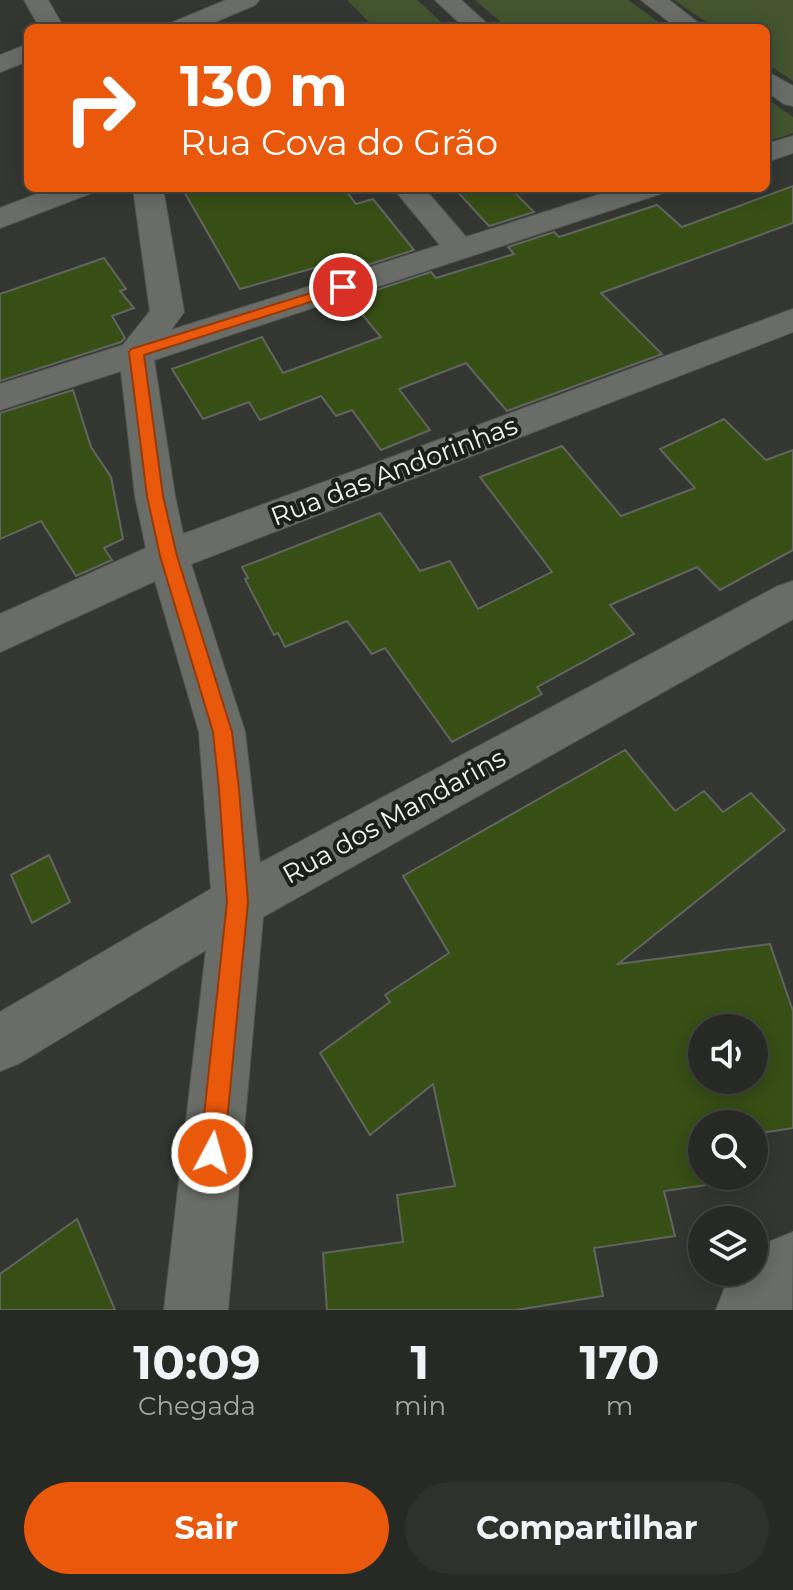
<!DOCTYPE html>
<html lang="pt">
<meta charset="utf-8">
<style>
:root{--surface:#272925;--page:#2f312d;--text:#f1f3f6;--muted:#a4a6a7;--line:#434542;--accent:#ea580c}
body{margin:0;font-family:Montserrat,sans-serif;background:var(--page);color:var(--text);height:100vh;display:flex;flex-direction:column;font-size:30px;white-space:nowrap}
*{box-sizing:border-box;margin:0}
p{font-size:26px;color:var(--muted)}
.icon{flex:none;width:44px;height:44px;fill:none;stroke:currentColor;stroke-width:2;stroke-linecap:round;stroke-linejoin:round}
.map{position:relative;height:1310px;overflow:hidden}
.side{display:flex;flex-direction:column;background:var(--surface);flex:1}
.side>*{flex:none}
.hud{position:absolute;left:24px;top:24px;width:746px;height:168px;border-radius:12px;box-shadow:0 4px 20px #0003,0 0 0 2px var(--line);background:#ea580c;color:#fff;overflow:hidden}
.fabs{position:absolute;left:688px;top:1014px;display:grid;gap:16px}
.fabs a{display:grid;place-items:center;width:80px;height:80px;border-radius:50%;background:var(--surface);box-shadow:0 4px 20px #0003,0 0 0 2px var(--line);font-size:40px}
.pin{position:absolute;display:grid;place-items:center;width:68px;height:68px;color:#fff;margin:-34px;border:4px solid #fff;border-radius:50%;box-shadow:0 2px 8px #0007}
.me{position:absolute;width:88px;margin:-44px;rotate:6deg;stroke-linejoin:round;filter:drop-shadow(0 0 6px #0008)}
.turn{display:flex;align-items:center;gap:28px;height:168px;padding:0 24px;font-size:36px}
.turn .icon{width:104px;height:104px;stroke-width:2.5}
.turn b{display:block;font-size:56px;line-height:68px}
.eta{display:flex;justify-content:space-evenly;align-items:center;height:136px;text-align:center}
.eta b{font-size:48px;font-weight:700;line-height:56px}
.cta{display:flex;gap:16px;margin-top:auto;padding:16px 24px}
.cta a{flex:1;height:92px;border-radius:48px;background:var(--accent);color:#fff;font-size:32px;font-weight:700;line-height:92px;text-align:center}
.cta a+a{background:var(--page);color:var(--text)}
.map>svg:first-child{display:block}
</style>
<div class="map">
<svg width="793" height="1310" viewBox="0 0 793 1310">
<rect width="100%" height="100%" fill="#343731"/>
<g fill="#43542f">
<path d="M347 0H417L448 28H375Z"/>
<path d="M475 0H628L667 28H508Z"/>
<path d="M674 0H793V81L766 63V28H715Z"/>
<path d="M766 98 793 117V133L766 142Z"/>
</g>
<g fill="#374e15" stroke="#62655f" stroke-width="2" fill-rule="evenodd">
<path d="M793 186V223L601 293 662 354 507 411 466 363 399 389 430 430 381 450 352 410 336 416 321 396 260 420 249 402 203 419 172 369 262 337 283 373 381 337 349 299 431 272 436 278 514 254 508 247 554 232 559 237 657 205 682 227Z"/>
<path d="M182 188H344L356 204 373 199 414 250 330 277 321 266 240 289Z"/>
<path d="M454 188H510L534 212 489 226Z"/>
<path d="M104 258 126 289 120 291 134 308 112 316 125 338 121 342 0 381V294Z"/>
<path d="M73 390 91 447 111 477 123 539 104 548 112 560 76 576 41 521 0 539V413Z"/>
<path d="M724 419 766 460 793 450V550L720 590 697 567 610 605 634 634 537 687 542 694 452 742 385 648 372 654 347 621 285 647 278 633 274 635 245 579 248 578 242 567 380 513 420 571 450 561 478 609 552 572 480 477 562 446 621 516 695 488 660 449Z"/>
<path d="M625 750 675 811 704 791 723 812 751 793 785 830 618 964 770 944 793 1011V1128L754 1134V1124H702V1176H741L742 1180 664 1191 675 1236 594 1248 603 1296 516 1310H327L323 1253 403 1242 397 1195 455 1186 433 1084 370 1135 320 1053 390 1002 385 995 449 953 403 876ZM702 1028H754V1080H702Z"/>
<path d="M49 855 70 902 32 923 11 875Z"/>
<path d="M77 1219 115 1310H0V1274Z"/>
</g>
<g fill="none" stroke-linecap="round" stroke-linejoin="round">
<defs>
<g id="minor">
<path d="M24 0H48L64 28H40Z"/>
<path d="M226 0H259L255 5 201 28H168L171 23Z"/>
<path d="M435 0H461L492 28H465Z"/>
<path d="M641 0H669L705 28H677Z"/>
<path d="M28 44V61L0 72V55Z"/>
<path d="M766 71 793 86V106L784 104 766 91Z"/>
<path d="M793 136V153L766 162V144Z"/>
<path d="M52 188H94L89 194 0 228V208Z"/>
<path d="M133 188H163L184 312 171 330 440 245 393 188H424L466 237 620 188H665L660 194 154 360 175 496 183 534 793 309V332L191 564 245 732 260 863 778 586 793 581V619L263 917 228 1310H164L206 950 20 1063 0 1071V1012L211 889 199 732 155 581 0 652V614L146 548 135 496 121 371 0 410V384L123 345 150 311Z"/>
<path d="M793 1232 792 1310H716L725 1287 740 1272H754V1258L771 1241Z"/>
</g>
</defs>
<use href="#minor" stroke="#545651" stroke-width="2"/>
<use href="#minor" fill="#6a6d67" fill-rule="evenodd"/>
</g>
<path fill="#ea580c" stroke="#983908" stroke-width="2" d="M343 283 350 287 348 290 144 355 163 496 177 556 232 732 239 789 248 902 224 1153 221 1162 212 1165 203 1162 200 1153 227 902 219 789 213 732 160 556 147 496 129 352 131 349Z"/>
<g text-anchor="middle" dominant-baseline="central" stroke-width="8" stroke-linejoin="round" paint-order="stroke">
<g font-size="26" fill="#f4f5f2" stroke="#1c1e1b">
<text transform="translate(394 471) rotate(-21)">Rua das Andorinhas</text>
<text transform="translate(394 816) rotate(-29)">Rua dos Mandarins</text>
</g>
</g>
</svg>
<div class="fabs">
<a><svg class="icon" aria-label="sound" viewBox="0 0 24 24"><path d="M4 9h4l5-4v14l-5-4H4zM17 9q2 3 0 6"/></svg></a>
<a><svg class="icon" aria-label="search" viewBox="0 0 24 24"><circle cx="10" cy="10" r="6"/><path d="M15 15l6 6"/></svg></a>
<a><svg class="icon" aria-label="layers" viewBox="0 0 24 24"><path d="M12 4l9 5-9 5-9-5zM3 14l9 5 9-5"/></svg></a>
</div>
<div class="pin" style="left:343px;top:287px;background:#d93025"><svg class="icon" aria-label="arrive" viewBox="0 0 24 24"><path d="M6 21V4h12l-3 4 3 4H6"/></svg></div>
<svg class="me" style="left:212px;top:1153px" viewBox="-20 -20 40 40"><circle r="17" fill="#ea580c" stroke="#fff" stroke-width="3"/><path d="M0-11L8 9 0 5-8 9z" fill="#fff"/></svg>
<div class="hud">
<div class="turn"><svg class="icon" aria-label="right" viewBox="0 0 24 24"><path d="M7 20v-9h11M14 6l5 5-5 5"/></svg><div><b>130 m</b>Rua Cova do Grão</div></div>
</div>
</div>
<section class="side">
<div class="eta">
<div><b>10:09</b><p>Chegada</p></div>
<div><b>1</b><p>min</p></div>
<div><b>170</b><p>m</p></div>
</div>
<div class="cta"><a>Sair</a><a>Compartilhar</a></div>
</section>
